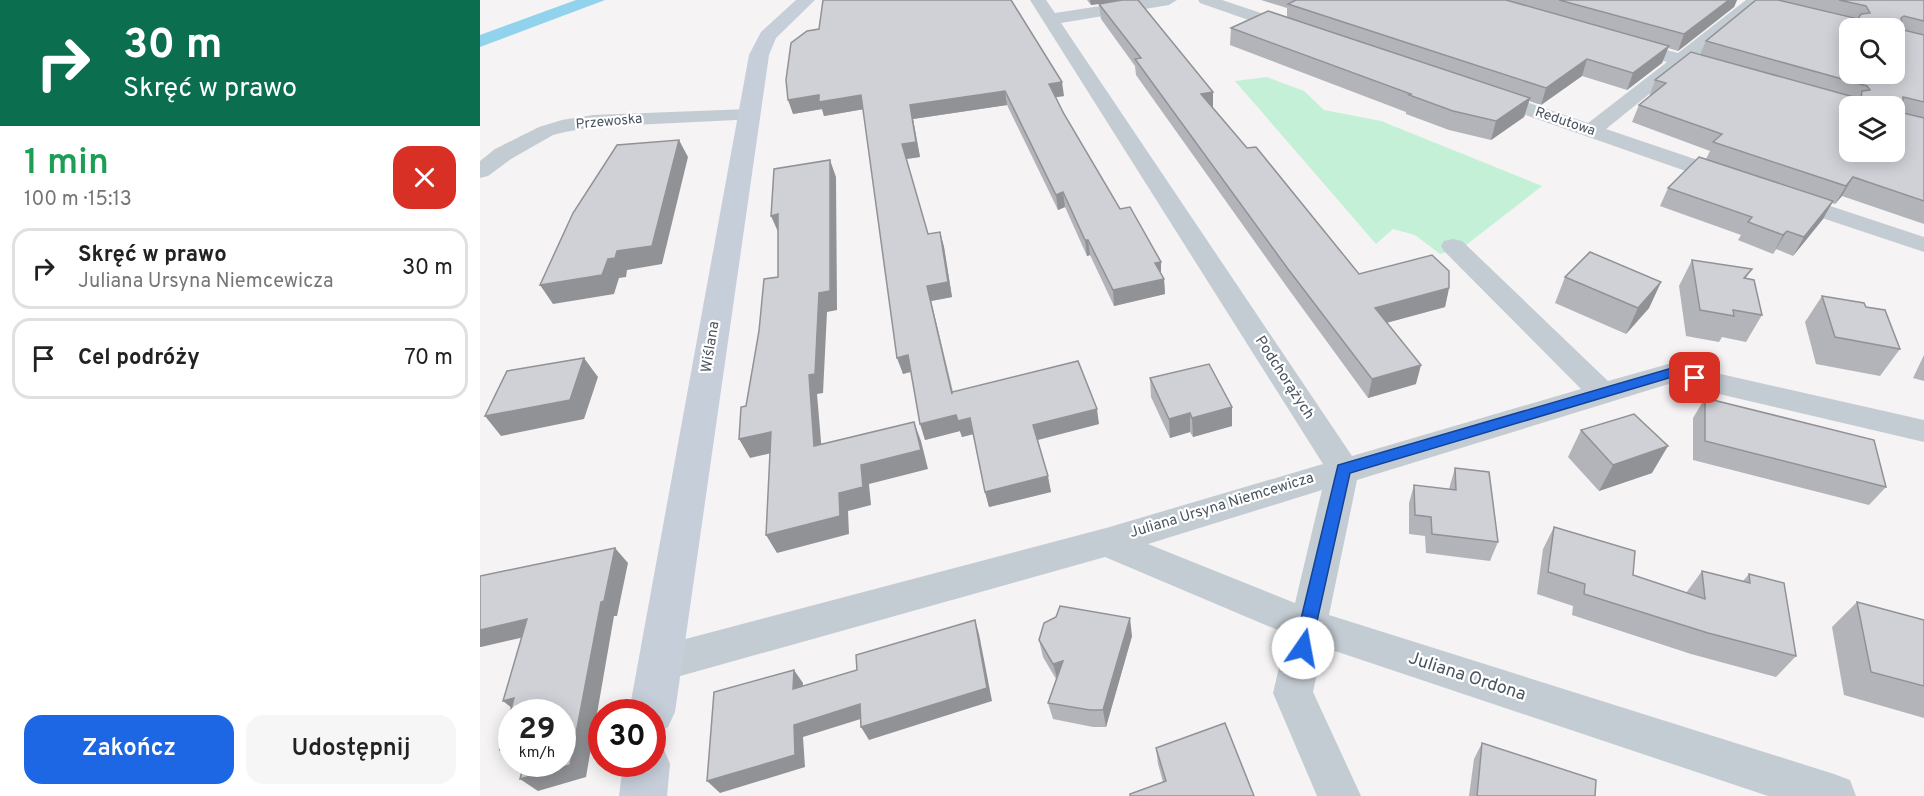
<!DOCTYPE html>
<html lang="pl">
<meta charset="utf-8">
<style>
:root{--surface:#fff;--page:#f6f6f6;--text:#222;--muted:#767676;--line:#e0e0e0;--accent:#1d67e4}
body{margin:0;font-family:Overpass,sans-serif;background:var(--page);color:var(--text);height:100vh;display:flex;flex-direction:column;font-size:22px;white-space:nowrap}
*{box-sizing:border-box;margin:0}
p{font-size:20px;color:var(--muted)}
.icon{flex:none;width:33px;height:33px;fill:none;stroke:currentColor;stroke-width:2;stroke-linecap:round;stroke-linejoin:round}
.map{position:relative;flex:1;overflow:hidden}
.drawer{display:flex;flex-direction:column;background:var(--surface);width:480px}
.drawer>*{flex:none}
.banner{background:#0b6e4f;color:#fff;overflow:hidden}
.buttons{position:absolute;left:1359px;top:18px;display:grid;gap:12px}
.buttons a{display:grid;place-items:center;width:66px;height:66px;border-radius:12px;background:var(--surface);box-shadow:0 3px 15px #0003;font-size:30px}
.speed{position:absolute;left:18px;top:699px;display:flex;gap:12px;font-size:30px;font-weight:700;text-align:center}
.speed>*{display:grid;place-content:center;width:78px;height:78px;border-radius:50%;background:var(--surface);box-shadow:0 3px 15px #0003;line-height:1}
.speed small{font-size:15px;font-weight:400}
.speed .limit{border:9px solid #d22;background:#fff;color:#111}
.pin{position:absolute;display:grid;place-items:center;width:51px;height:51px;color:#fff;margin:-26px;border-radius:12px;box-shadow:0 3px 9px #0006}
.me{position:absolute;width:66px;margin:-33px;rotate:12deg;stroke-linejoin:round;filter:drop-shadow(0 0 4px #0008)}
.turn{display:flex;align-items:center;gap:21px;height:126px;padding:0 24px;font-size:27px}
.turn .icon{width:78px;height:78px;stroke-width:2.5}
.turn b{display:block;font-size:42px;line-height:51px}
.round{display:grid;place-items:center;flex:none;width:63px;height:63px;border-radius:18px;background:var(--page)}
.overview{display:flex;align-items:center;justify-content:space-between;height:102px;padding:0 24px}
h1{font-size:36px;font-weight:600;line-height:45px;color:#1e9e55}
.cta{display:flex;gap:12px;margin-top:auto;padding:12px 24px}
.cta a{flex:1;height:69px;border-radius:18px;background:var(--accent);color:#fff;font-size:24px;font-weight:600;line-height:69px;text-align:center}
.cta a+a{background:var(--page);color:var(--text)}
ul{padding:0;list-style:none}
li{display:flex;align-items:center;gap:18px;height:81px;margin:0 12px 9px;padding:0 12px;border:3px solid var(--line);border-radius:18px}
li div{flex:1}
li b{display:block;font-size:22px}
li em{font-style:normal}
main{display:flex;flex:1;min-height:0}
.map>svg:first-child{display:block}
</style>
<main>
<section class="drawer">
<div class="banner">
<div class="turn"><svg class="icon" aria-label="right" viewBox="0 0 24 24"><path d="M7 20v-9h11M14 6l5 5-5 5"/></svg><div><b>30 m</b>Skręć w prawo</div></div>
</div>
<div class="overview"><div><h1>1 min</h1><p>100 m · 15:13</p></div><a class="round" style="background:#d93025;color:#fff"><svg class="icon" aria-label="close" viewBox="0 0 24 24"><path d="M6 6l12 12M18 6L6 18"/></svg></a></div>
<ul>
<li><svg class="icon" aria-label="right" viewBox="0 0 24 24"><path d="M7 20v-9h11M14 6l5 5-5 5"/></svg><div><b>Skręć w prawo</b><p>Juliana Ursyna Niemcewicza</p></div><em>30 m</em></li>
<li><svg class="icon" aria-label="arrive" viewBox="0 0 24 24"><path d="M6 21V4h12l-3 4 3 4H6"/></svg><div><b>Cel podróży</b></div><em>70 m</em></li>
</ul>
<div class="cta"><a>Zakończ</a><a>Udostępnij</a></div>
</section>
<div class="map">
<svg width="1444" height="796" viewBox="0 0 1444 796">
<rect width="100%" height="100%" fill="#f5f3f3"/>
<path fill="#c3f0d7" d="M787 77 824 91 844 110 901 121 1062 186 986 245 960 254 935 235 913 229 896 244 755 81Z"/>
<path fill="#91d3ec" d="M96 0H125L0 47V35Z"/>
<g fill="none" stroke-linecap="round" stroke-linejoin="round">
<g fill="#c4ccd3" fill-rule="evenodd">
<path d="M550 0H566L575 13 659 0H697L689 5 581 23 872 456 1101 389 964 251 961 246 964 241 973 239 982 241 1128 381 1192 363 1444 420V442L1192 383 877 480 849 615 1354 774 1370 780 1376 796H1288L843 647 833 692 881 796H837L793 693 807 634 625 557 179 682 165 677 159 664 165 651 179 646 626 528 843 464ZM842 490 815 603 668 544Z"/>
<path d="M718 0H742L820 26 823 30 820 34H808L720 3Z"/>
<path d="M1266 0H1284L1214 58 1247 67 1249 71 1247 75 1240 77 1204 66 1126 129 1256 173 1259 178 1256 183 1248 185 1240 183 1000 99 997 95 1000 91H1014L1108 123 1187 62 1139 48 1136 44 1139 40 1145 39 1198 53Z"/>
<path d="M269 109 276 111 279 115 276 119 113 127 85 132 73 135 31 159 8 176 0 178V161L15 149 59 127 82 120 113 115Z"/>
<path d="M1308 192 1444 237V252L1300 204 1296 199 1300 194Z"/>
</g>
<g fill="#c6ceda" fill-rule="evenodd">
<path d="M316 0H335L296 38 289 55 195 712 188 727 172 734V712H149L269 55 281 32Z"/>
<path d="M172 743 183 747 190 764 187 796H139L143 764H172Z"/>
</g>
</g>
<g fill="#b2b4b9">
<path d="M607 0H658L733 109 767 148 879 274 969 288 965 307 906 323 936 384 888 398 807 287 656 75 655 66 621 19 619 4 611 5Z"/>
<path d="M781 0H1257L1254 7 1198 51 1188 48 1182 63 1147 90 1102 76 1061 105 1049 101 1044 117 1011 140 969 130 926 114V112L750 45 751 28 807 18V8Z"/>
<path d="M1276 0H1444V224L1362 196 1355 204 1352 203 1343 219 1313 256 1296 249 1293 254 1258 240 1261 235 1180 206 1188 188 1226 159 1230 151 1152 122 1159 105 1169 97 1175 80 1220 54 1226 41Z"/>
<path d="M311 43 584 96 575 97 584 114 640 209 681 262V274L684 279 685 294 634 306 610 255 607 256 585 207 578 210 527 105 433 119 440 157 426 159 448 234 460 232 464 247 472 297 451 301 473 392 619 424 558 440 571 492 509 507 505 492 493 434 482 437 480 431 445 440 431 372 423 374 383 109 344 116 342 109 313 114Z"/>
<path d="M1212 260 1272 269 1266 278 1282 315 1266 342 1242 337 1239 342 1206 336 1199 286Z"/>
<path d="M1085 277 1181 282 1169 308 1146 334 1075 303Z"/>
<path d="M1342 296 1386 307 1420 349 1400 376 1336 364 1325 322Z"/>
<path d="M1444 355V381L1433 378Z"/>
<path d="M670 378 752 407V426L713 437 710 432 690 438 671 397Z"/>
<path d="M1225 398 1406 487 1389 505 1213 460V418Z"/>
<path d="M1101 430 1172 473 1119 491 1088 457Z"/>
<path d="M975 468 1018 542 1010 561 946 553 945 536 929 534V503L934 485 969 489Z"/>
<path d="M1074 527 1153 575 1206 593 1222 571 1263 581 1269 574 1316 656 1296 677 1211 654 1092 615 1093 606 1057 594 1063 549Z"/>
<path d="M1377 602 1444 620V718L1364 695 1352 627Z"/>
<path d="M652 636 626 727H613L573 719 568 703 576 679 563 657 559 640Z"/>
<path d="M1002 743 1115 796H989L994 759Z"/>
<path d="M676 748 774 796 683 782 678 764Z"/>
</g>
<g fill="#919296">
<path d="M610 0H644L611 5Z"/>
<path d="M1249 0H1257L1254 7 1198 51 1204 34Z"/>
<path d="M1189 46 1182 63 1147 90 1153 73Z"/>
<path d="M1107 59 1102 76 1061 105 1066 88Z"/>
<path d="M582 82 584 96 570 98 569 84Z"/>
<path d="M525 91 527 105 433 119 440 157 426 159 422 144 430 105Z"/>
<path d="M733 92V109L721 94Z"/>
<path d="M339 95H381L385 109 344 116 342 109 313 114 308 100Z"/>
<path d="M1050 98 1044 117 1011 140 1016 121Z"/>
<path d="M199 140 208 157 182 264 147 270 146 277 139 278 134 294 73 304 60 285 128 259 137 251Z"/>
<path d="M350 160 356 177 357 310 347 312 343 393 337 394 343 465 334 446 329 375 339 293Z"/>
<path d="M1373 177 1362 196 1355 204 1366 186Z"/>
<path d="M583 192 585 207 578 210 576 195Z"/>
<path d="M1353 201 1343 219 1313 256 1324 237Z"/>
<path d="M298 214 299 234 291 216Z"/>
<path d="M1307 231 1296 249 1293 254 1303 235Z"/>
<path d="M460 232 464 247 472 297 451 301 477 409 447 286Z"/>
<path d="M605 240H608L610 255 607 256Z"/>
<path d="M681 262V277L675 263Z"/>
<path d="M684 279 685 294 634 306 633 290Z"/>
<path d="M1181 282 1169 308 1146 334 1158 308Z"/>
<path d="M969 288 965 307 891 327 895 308Z"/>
<path d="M428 355 433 371 423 374 417 358Z"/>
<path d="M104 358 118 377 104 419 21 436 5 416Z"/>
<path d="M941 365 936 384 888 398 892 379Z"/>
<path d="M752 407V426L713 437 712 418Z"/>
<path d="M617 409 619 424 557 440 553 425Z"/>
<path d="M710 413V432L690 438 689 419Z"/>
<path d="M476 415 490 418 494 434 482 437 480 431 445 440 440 424Z"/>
<path d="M434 422 441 441 448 469 389 484 391 505 368 511 369 534 297 553 286 535 359 493 381 465Z"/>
<path d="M291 432 301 451 270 458 259 439Z"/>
<path d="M1188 446 1172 473 1119 491 1133 465Z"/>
<path d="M568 476 571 492 509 507 505 492Z"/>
<path d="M135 548 148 563 137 616H134L106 777 58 791 40 779 121 602Z"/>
<path d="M650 618 652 636 626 727 623 710Z"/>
<path d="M47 619 62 633 1 647H0V630Z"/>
<path d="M495 620 499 634 512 701 389 740 381 727Z"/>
<path d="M583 661 578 681 573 664Z"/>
<path d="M314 670 323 683 322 702 313 689Z"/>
<path d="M34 698 37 712 23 701Z"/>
<path d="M380 704 387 717 323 737 325 767 240 793 227 781 314 725Z"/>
<path d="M32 747V758L20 750Z"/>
</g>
<g fill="#cfd1d7" stroke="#919296" stroke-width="1.5" fill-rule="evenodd">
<path d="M343 0H531L582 82 569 84 584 114 640 209 650 207 681 262 675 263 684 279 633 290 608 240H605L583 192 576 195 525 91 430 105 436 142 422 144 448 234 460 232 468 282 447 286 472 394V392L598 361 617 409 553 425 568 476 505 492 490 418 478 421 476 415 440 424 428 355 417 358 381 95 339 102V95L308 100 306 80 311 43 327 31 339 29Z"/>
<path d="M642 0H658L733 92 721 94 767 148 776 147 879 274 952 255 969 271V288L895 308 941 365 892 379 808 269 655 59 661 58 619 4Z"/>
<path d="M816 0H1026L1189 46 1153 73 1107 59 1066 88 808 4Z"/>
<path d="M1079 0H1249L1204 34Z"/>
<path d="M1276 0H1298L1378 19 1381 14 1390 13 1386 6 1359 0H1444V21L1424 16 1421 18 1423 30 1444 35V102L1423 97V113L1444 118V201L1373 177 1366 186 1233 142 1242 134 1159 105 1186 83 1175 80 1211 52 1381 99 1382 91 1390 90 1387 86 1226 41ZM1370 28H1414V74H1370ZM1370 106H1414V152H1370Z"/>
<path d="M788 11 1050 98 1016 121 973 111 929 95 931 94 751 28Z"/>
<path d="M199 140 172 246 137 251 135 258 128 259 122 275 60 285 93 213 137 145Z"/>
<path d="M1219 157 1353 201 1324 237 1307 231 1303 235 1268 222 1272 217 1188 188Z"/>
<path d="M350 160V291L339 293 335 374 329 375 334 446 434 422 441 450 381 465 383 487 359 493 360 516 286 535 291 432 259 439 261 407 266 406 279 331 284 279 298 277V214L291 216 294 169Z"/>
<path d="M1110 252 1181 282 1158 308 1085 277Z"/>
<path d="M1212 260 1272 269 1264 278 1274 280 1282 315 1253 310 1254 316 1220 310Z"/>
<path d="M1342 296 1384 303 1386 307 1405 310 1420 349 1355 337Z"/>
<path d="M104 358 90 400 5 416 27 371Z"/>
<path d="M729 364 752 407 712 418 710 413 689 419 670 378Z"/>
<path d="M1225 398 1394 440 1406 487 1225 441Z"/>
<path d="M1154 414 1188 446 1133 465 1101 430Z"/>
<path d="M975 468 1009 472 1018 542 952 534 951 517 935 515 934 485 976 490Z"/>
<path d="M1074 527 1155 551 1153 575 1225 599 1222 571 1270 583 1269 574 1304 583 1316 656 1228 633 1104 594 1105 584 1068 572Z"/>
<path d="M135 548 124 601 121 602 90 765 40 779 44 764H82V712H32V747L20 750 34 698 23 701 47 619 0 630V576Z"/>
<path d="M1377 602 1444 620V686L1391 672Z"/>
<path d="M580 606 650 618 623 710H610L568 703 583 661 573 664 559 640 564 623 576 617Z"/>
<path d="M495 620 507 688 381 727 380 704 314 725 315 755 227 781 234 692 314 670 313 689 377 670 376 655Z"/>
<path d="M745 723 774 796H650V794L686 781 676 748Z"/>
<path d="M1002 743 1116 780 1115 796H997Z"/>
</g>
<path fill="#1d67e4" stroke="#134394" stroke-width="1.5" d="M1192 368 1219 375 1221 378 1215 383 1192 377 870 473 831 648 829 654 823 656 816 654 814 648 858 465Z"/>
<g text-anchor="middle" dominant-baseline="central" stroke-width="4.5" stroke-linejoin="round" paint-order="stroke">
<g font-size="14" fill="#4a5460" stroke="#fff">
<text transform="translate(129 122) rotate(-5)">Przewoska</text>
<text transform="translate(1085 122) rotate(19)">Redutowa</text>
</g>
<g font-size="15" fill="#4a5460" stroke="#fff">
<text transform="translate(231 347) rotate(-81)">Wiślana</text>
<text transform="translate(804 378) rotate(57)">Podchorążych</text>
<text transform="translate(742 506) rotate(-17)">Juliana Ursyna Niemcewicza</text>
</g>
<g font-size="18" fill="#4a5460" stroke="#fff">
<text transform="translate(987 677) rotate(18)">Juliana Ordona</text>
</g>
</g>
</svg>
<div class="buttons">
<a><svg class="icon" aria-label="search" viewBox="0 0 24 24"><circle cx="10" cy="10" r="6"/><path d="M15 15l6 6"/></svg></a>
<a><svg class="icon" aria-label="layers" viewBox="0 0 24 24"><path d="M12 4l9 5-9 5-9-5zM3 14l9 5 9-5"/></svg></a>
</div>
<div class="speed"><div>29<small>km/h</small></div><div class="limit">30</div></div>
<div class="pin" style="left:1215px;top:378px;background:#d93025"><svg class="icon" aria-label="arrive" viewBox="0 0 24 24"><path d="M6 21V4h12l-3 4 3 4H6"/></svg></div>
<svg class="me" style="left:823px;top:648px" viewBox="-20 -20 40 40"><circle r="19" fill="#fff"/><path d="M0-13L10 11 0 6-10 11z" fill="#1d67e4"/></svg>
</div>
</main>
